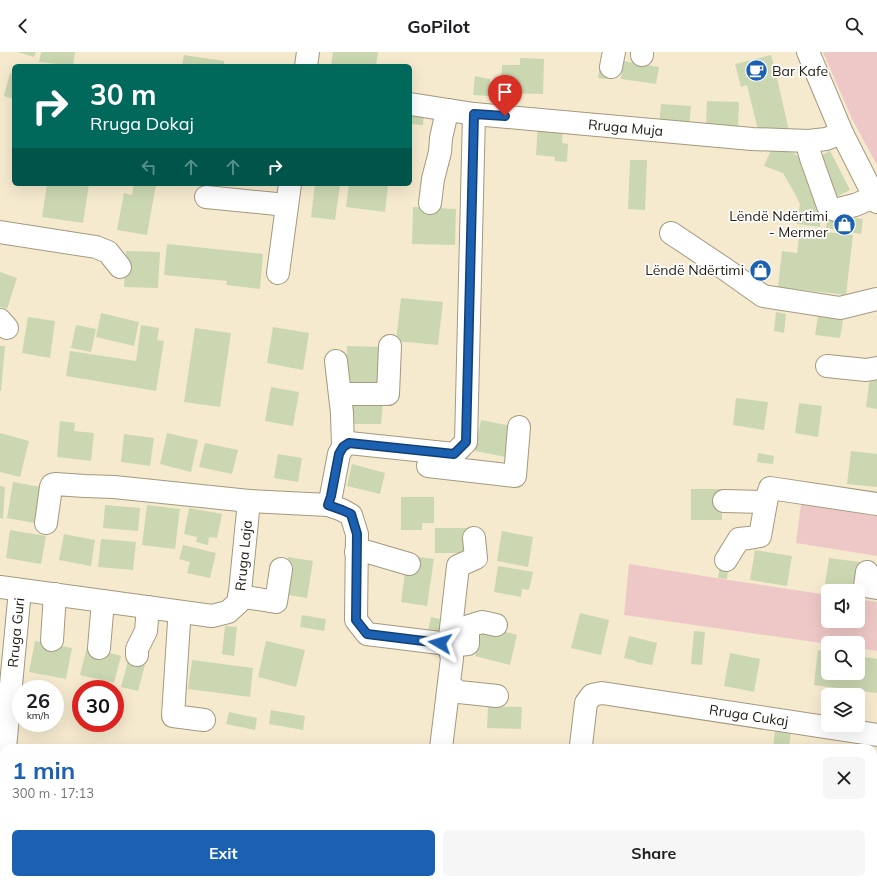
<!DOCTYPE html>
<meta charset="utf-8">
<style>
:root{--surface:#fff;--page:#f6f6f6;--text:#202124;--muted:#757577;--accent:#1c61b1}
body{margin:0;font-family:Mulish,sans-serif;background:var(--page);color:var(--text);height:100vh;display:flex;flex-direction:column;font-size:15px;white-space:nowrap}
*{box-sizing:border-box;margin:0}
p{font-size:13px;color:var(--muted)}
.icon{flex:none;width:22px;height:22px;fill:none;stroke:currentColor;stroke-width:2;stroke-linecap:round;stroke-linejoin:round}
.map{position:relative;flex:1;overflow:hidden}
.sheet{position:absolute;left:0px;top:692px;width:877px;height:140px;display:flex;flex-direction:column;background:var(--surface);border-radius:12px 12px 0 0;box-shadow:0 4px 16px #0002}
.sheet>*{flex:none}
.banner{position:absolute;left:12px;top:12px;width:400px;height:122px;border-radius:6px;box-shadow:0 4px 16px #0002;background:#00695c;color:#fff;overflow:hidden}
.tools{position:absolute;left:821px;top:532px;display:grid;gap:8px}
.tools a{display:grid;place-items:center;width:44px;height:44px;border-radius:6px;background:var(--surface);box-shadow:0 4px 16px #0002;font-size:20px}
.speed{position:absolute;left:12px;top:628px;display:flex;gap:8px;font-size:20px;font-weight:700;text-align:center}
.speed>*{display:grid;place-content:center;width:52px;height:52px;border-radius:50%;background:var(--surface);box-shadow:0 4px 16px #0002;line-height:1}
.speed small{font-size:10px;font-weight:400}
.speed .limit{border:6px solid #d22;background:#fff;color:#111}
.pin{position:absolute;display:grid;place-items:center;width:34px;height:34px;color:#fff;margin:-41px -17px;border-radius:50% 50% 50% 0;rotate:-45deg;box-shadow:0 0 4px #0007}
.pin .icon{rotate:45deg}
.me{position:absolute;width:44px;margin:-22px;rotate:277deg;stroke-linejoin:round;filter:drop-shadow(0 0 3px #0008)}
.turn{display:flex;align-items:center;gap:14px;height:84px;padding:0 12px;font-size:18px}
.turn .icon{width:52px;height:52px;stroke-width:2.5}
.turn b{display:block;font-size:28px;line-height:34px}
.lanes{display:flex;align-items:center;height:38px;padding:0 12px;background:#0003;justify-content:center;gap:20px;direction:ltr}
.lanes .off{opacity:.35}
.round{display:grid;place-items:center;flex:none;width:42px;height:42px;border-radius:6px;background:var(--page)}
.headline{display:flex;align-items:center;justify-content:space-between;height:68px;padding:0 12px}
h1{font-size:24px;font-weight:700;line-height:30px;color:var(--accent)}
.button{display:flex;gap:8px;margin-top:auto;padding:8px 12px}
.button a{flex:1;height:46px;border-radius:6px;background:var(--accent);color:#fff;font-size:16px;font-weight:700;line-height:46px;text-align:center}
.button a+a{background:var(--page);color:var(--text)}
header{display:flex;justify-content:space-between;align-items:center;height:52px;padding:0 12px;background:var(--surface);font-size:18px;font-weight:700}
.map>svg:first-child{display:block}
</style>
<header><svg class="icon" aria-label="back" viewBox="0 0 24 24"><path d="M15 5l-7 7 7 7"/></svg>GoPilot<svg class="icon" aria-label="search" viewBox="0 0 24 24"><circle cx="10" cy="10" r="6"/><path d="M15 15l6 6"/></svg></header>
<div class="map">
<svg width="877" height="832" viewBox="0 0 877 832">
<rect width="100%" height="100%" fill="#f5eace"/>
<g fill="#eec8c7">
<path d="M823 0H877V113L852 67Z"/>
<path d="M802 445 877 456V504L796 491Z"/>
<path d="M629 512 716 526 828 543V569H858V547L877 550V599L858 596V591H828V592L624 563Z"/>
<rect x="146" y="828" width="92" height="4"/>
</g>
<g fill="#cbd7b1">
<path d="M17 0H36L34 5Z"/>
<path d="M41 0H75L73 14 39 10Z"/>
<path d="M333 0H378L376 14H331Z"/>
<path d="M184 3 224 9V14H182Z"/>
<path d="M771 3 777 26 790 83 759 82 747 33 741 35 735 12Z"/>
<path d="M520 6 544 7 543 42 501 41 502 13H520Z"/>
<path d="M623 9 659 15 656 32 621 27Z"/>
<path d="M600 12 608 13 606 27 598 26Z"/>
<path d="M10 21 14 22V47L4 44Z"/>
<path d="M475 24 490 27 488 44 473 43Z"/>
<path d="M707 49 739 50 738 78 706 77Z"/>
<path d="M661 52 691 54 689 76 659 74Z"/>
<path d="M410 60 424 61 423 73 410 72Z"/>
<path d="M538 71 563 73 562 91 568 92 567 110 555 109V105L536 103Z"/>
<path d="M772 96 793 101 804 108 822 151 820 175 797 172 800 152 794 140 783 121 764 114Z"/>
<path d="M830 99 850 138 836 145 816 106Z"/>
<path d="M630 108H647L645 158 628 157Z"/>
<path d="M47 132H89L83 171 42 165Z"/>
<path d="M134 132H156L147 183 117 178 124 141 132 143Z"/>
<path d="M315 132 340 133 335 168 311 165Z"/>
<path d="M349 132H377L388 133 385 160 346 155Z"/>
<path d="M413 155 456 157 455 193 412 192Z"/>
<path d="M828 162 863 167 861 182 826 176Z"/>
<path d="M800 177 853 183 846 243 778 235 782 199 797 201Z"/>
<path d="M167 192 263 202 260 237 226 233 227 229 164 223Z"/>
<path d="M126 199 160 200 158 236 124 235Z"/>
<path d="M0 220 17 226 7 257 0 255Z"/>
<path d="M401 246 443 250 438 293 396 289Z"/>
<path d="M776 260 786 262 784 281 774 279Z"/>
<path d="M101 261 139 270 134 294 96 285Z"/>
<path d="M818 264 843 268 840 286 815 283Z"/>
<path d="M28 265 55 269 50 306 22 301Z"/>
<path d="M76 273 96 277 91 300 71 296Z"/>
<path d="M141 273 159 276 157 288 164 289 156 339 66 324 70 299 136 309Z"/>
<path d="M273 275 309 281 303 318 267 311Z"/>
<path d="M195 276 231 281 220 355 184 350Z"/>
<path d="M0 294H5L1 339H0Z"/>
<path d="M347 294 386 295 384 331 346 330Z"/>
<path d="M870 324 877 325V357L866 355Z"/>
<path d="M271 335 299 340 293 374 265 369Z"/>
<path d="M736 346 768 350 764 378 733 373Z"/>
<path d="M348 351H383L381 372H347Z"/>
<path d="M799 351 822 354 818 385 795 381Z"/>
<path d="M481 368 517 375 511 406 475 399Z"/>
<path d="M60 369 75 371 74 379 94 381 91 409 57 405Z"/>
<path d="M0 381 29 389 20 425 0 420Z"/>
<path d="M167 381 198 388 191 420 160 412Z"/>
<path d="M124 382 154 386 150 414 121 410Z"/>
<path d="M205 391 238 398 232 422 199 415Z"/>
<path d="M851 399 877 402V435L847 432Z"/>
<path d="M758 401 774 404 773 412 757 410Z"/>
<path d="M278 402 302 406 298 430 274 426Z"/>
<path d="M352 412 385 421 380 442 347 434Z"/>
<path d="M13 430 41 435 35 471 7 466Z"/>
<path d="M0 434 5 435 3 467 0 466Z"/>
<rect x="691" y="437" width="31" height="31"/>
<path d="M401 445H434V471H422V478H401Z"/>
<path d="M105 453 140 456 138 479 103 476Z"/>
<path d="M147 453 180 457 175 497 142 493Z"/>
<path d="M189 456 222 462 217 486 209 485 208 493 196 490 197 485 184 482Z"/>
<rect x="435" y="476" width="36" height="25"/>
<path d="M10 478 46 484 41 512 6 506Z"/>
<path d="M502 479 533 485 528 515 497 509Z"/>
<path d="M64 482 95 488 91 514 59 508Z"/>
<path d="M101 487 136 490 133 518 98 515Z"/>
<path d="M183 493 216 501 210 526 187 521 190 510 179 507Z"/>
<path d="M755 498 792 504 787 534 750 528Z"/>
<path d="M411 504 434 507 427 554 401 550 406 514Z"/>
<path d="M288 505 313 509 307 546 282 542Z"/>
<path d="M829 506 860 510 855 539 824 538Z"/>
<path d="M721 509 729 511 727 527 718 526Z"/>
<path d="M498 514 533 520 529 538 522 537 521 545 494 540Z"/>
<path d="M580 561 609 568 601 603 571 596Z"/>
<path d="M302 563 326 567 324 579 300 575Z"/>
<path d="M431 565 444 568 447 587 427 583Z"/>
<path d="M225 574 237 575 234 604 222 602Z"/>
<path d="M483 574 517 583 510 613 475 604Z"/>
<path d="M694 579 705 580 702 613 691 612Z"/>
<path d="M629 584 657 591 652 613 636 610V609L624 606Z"/>
<path d="M35 589 72 596 66 627 29 620Z"/>
<path d="M266 589 305 598 296 635 258 625Z"/>
<path d="M87 595 121 604 114 631 80 623Z"/>
<path d="M818 598 828 600V621H858V604L877 607V641L814 633Z"/>
<path d="M730 601 760 607 754 640 724 634Z"/>
<path d="M129 605 146 609 138 639 121 635Z"/>
<path d="M192 608 253 616 250 645 188 637Z"/>
<path d="M488 654 522 655 521 677 487 676Z"/>
<path d="M271 658 305 664 303 678 269 672Z"/>
<path d="M229 660 257 666 255 678 226 672Z"/>
<path d="M775 677 791 679 789 696H773Z"/>
<path d="M873 768 877 769V787H873Z"/>
<path d="M873 798H877V832H855V828H873Z"/>
<path d="M547 828H582L581 832H546Z"/>
</g>
<g fill="none" stroke-linecap="round" stroke-linejoin="round">
<defs>
<g id="minor">
<path d="M642 3V0"/>
<path d="M306 14 308 0"/>
<path d="M611 15 614 0"/>
<path id="s1" d="M410 52 474 62 752 87 809 89 826 87 842 81"/>
<path d="M809 89V99L811 106 828 154 835 158 855 153 874 145"/>
<path d="M206 145 287 153"/>
<path d="M430 151 433 127 440 100 441 86 446 64 448 58"/>
<path d="M0 180 96 195 108 200 120 215"/>
<path d="M671 181 725 217 763 244 840 256 877 247"/>
<path d="M278 221 290 132"/>
<path d="M0 268 7 276"/>
<path d="M336 309 342 361 343 395"/>
<path d="M827 314 866 318 877 316"/>
<path d="M340 342H388L390 294"/>
<path d="M428 414 515 424 519 375"/>
<path d="M249 449 328 453 342 458 351 463 357 482 356 568 367 582 440 591 449 594 452 606 441 696"/>
<path d="M724 449 766 450"/>
<path d="M328 453 331 444 339 402 343 395 349 391 454 402 466 390 474 62"/>
<path d="M474 486 476 506 458 514 449 594 468 592V581L469 574 482 570 496 573"/>
<path d="M356 500H368L409 512"/>
<path d="M726 508 739 487 749 486 760 484 767 445 770 436 877 452"/>
<path d="M867 520 865 534 877 536"/>
<path id="s2" d="M0 535 212 564 228 560 239 550 249 449 114 435 85 434 55 432 52 433 51 435 46 471"/>
<path d="M239 544 276 550 281 517"/>
<path d="M181 560 179 570 173 664 204 668"/>
<path d="M52 588 55 542"/>
<path d="M99 596 103 549"/>
<path d="M137 603V597L146 579 148 555"/>
<path d="M449 633 459 640 497 644"/>
<path id="s3" d="M581 693 586 651 592 643 602 641 877 683"/>
<path id="s4" d="M5 696 20 538"/>
<path d="M0 744 4 708"/>
<path d="M0 790 4 791"/>
<path d="M873 790 877 791"/>
</g>
<path id="major" d="M808 0 842 81 877 150"/>
</defs>
<use href="#minor" stroke="#a3997f" stroke-width="24"/>
<use href="#major" stroke="#a3997f" stroke-width="24"/>
<use href="#minor" stroke="#fff" stroke-width="22"/>
<use href="#major" stroke="#fff" stroke-width="22"/>
</g>
<g fill="none" stroke-linecap="round" stroke-linejoin="round">
<defs>
<path id="route" d="M440 591 367 582 356 568 357 482 351 462 342 458 328 453 331 444 339 402 343 395 349 391 454 402 466 390 474 62 505 64"/>
</defs>
<use href="#route" stroke="#123f73" stroke-width="10"/>
<use href="#route" stroke="#1c61b1" stroke-width="7"/>
</g>
<defs>
<symbol id="cafe-disc" viewBox="-11 -11 22 22"><circle r="9.5" fill="#1c61b1" stroke="#fff"/><path d="M-5.5-4.5H6V0H3Q3 3.5 0 3.5H-2.5Q-5.5 3.5-5.5 0ZM3-3.2v2h1.7v-2ZM-6 4.5H4V6H-6Z" fill="#fff"/></symbol>
<symbol id="shop-disc" viewBox="-11 -11 22 22"><circle r="9.5" fill="#1c61b1" stroke="#fff"/><path d="M-5-2.5h2.3a2.7 3.5 0 0 1 5.4 0H5L5.5 6h-11ZM-1.5-2.5h3a1.5 2.3 0 0 0-3 0Z" fill="#fff"/></symbol>
</defs>
<g fill-rule="evenodd">
<use href="#cafe-disc" x="744" y="6" width="25" height="25"/>
<use href="#shop-disc" x="832" y="160" width="25" height="25"/>
<use href="#shop-disc" x="748" y="206" width="25" height="25"/>
</g>
<g text-anchor="middle" dominant-baseline="central" stroke-width="3.5" stroke-linejoin="round" paint-order="stroke">
<g font-size="14" fill="#201c12" stroke="#fff" text-anchor="end">
<text x="772" y="19" text-anchor="start">Bar Kafe</text>
<text x="828" y="164">Lëndë Ndërtimi<tspan x="828" dy="16">- Mermer</tspan></text>
<text x="744" y="218">Lëndë Ndërtimi</text>
</g>
<g font-size="14" fill="#201c12" stroke="#fff">
<text stroke="none"><textPath href="#s1" startOffset="217">Rruga Muja</textPath></text>
<text stroke="none"><textPath href="#s2" startOffset="292">Rruga Laja</textPath></text>
<text stroke="none"><textPath href="#s4" startOffset="116">Rruga Guri</textPath></text>
<text stroke="none"><textPath href="#s3" startOffset="211">Rruga Cukaj</textPath></text>
</g>
</g>
</svg>
<div class="tools">
<a><svg class="icon" aria-label="sound" viewBox="0 0 24 24"><path d="M4 9h4l5-4v14l-5-4H4zM17 9q2 3 0 6"/></svg></a>
<a><svg class="icon" aria-label="search" viewBox="0 0 24 24"><circle cx="10" cy="10" r="6"/><path d="M15 15l6 6"/></svg></a>
<a><svg class="icon" aria-label="layers" viewBox="0 0 24 24"><path d="M12 4l9 5-9 5-9-5zM3 14l9 5 9-5"/></svg></a>
</div>
<div class="speed"><div>26<small>km/h</small></div><div class="limit">30</div></div>
<div class="pin" style="left:505px;top:64px;background:#d93025"><svg class="icon" aria-label="arrive" viewBox="0 0 24 24"><path d="M6 21V4h12l-3 4 3 4H6"/></svg></div>
<svg class="me" style="left:440px;top:591px" viewBox="-20 -20 40 40"><path d="M0-17L14 15 0 8-14 15z" fill="#1c61b1" stroke="#fff" stroke-width="4"/></svg>
<div class="banner">
<div class="turn"><svg class="icon" aria-label="right" viewBox="0 0 24 24"><path d="M7 20v-9h11M14 6l5 5-5 5"/></svg><div><b>30 m</b>Rruga Dokaj</div></div>
<div class="lanes"><svg class="icon off" aria-label="left" viewBox="0 0 24 24"><path d="M17 20v-9H6M10 6l-5 5 5 5"/></svg><svg class="icon off" aria-label="ahead" viewBox="0 0 24 24"><path d="M12 20V5M6 11l6-6 6 6"/></svg><svg class="icon off" aria-label="ahead" viewBox="0 0 24 24"><path d="M12 20V5M6 11l6-6 6 6"/></svg><svg class="icon" aria-label="right" viewBox="0 0 24 24"><path d="M7 20v-9h11M14 6l5 5-5 5"/></svg></div>
</div>
<section class="sheet">
<div class="headline"><div><h1>1 min</h1><p>300 m · 17:13</p></div><a class="round"><svg class="icon" aria-label="close" viewBox="0 0 24 24"><path d="M6 6l12 12M18 6L6 18"/></svg></a></div>
<div class="button"><a>Exit</a><a>Share</a></div>
</section>
</div>
